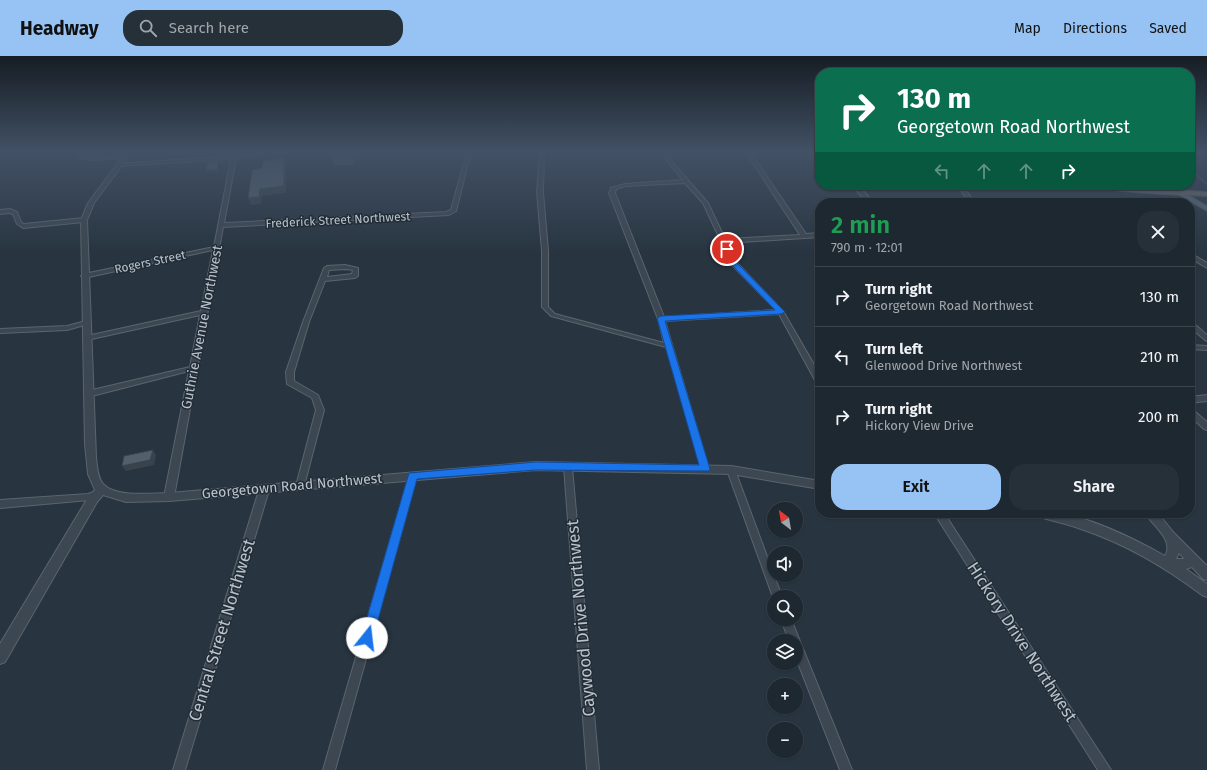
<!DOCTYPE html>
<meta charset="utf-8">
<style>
:root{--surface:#1e2831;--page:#263039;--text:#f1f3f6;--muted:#a1a6ab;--line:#3c444d;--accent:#96c3f3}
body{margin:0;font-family:"Fira Sans",sans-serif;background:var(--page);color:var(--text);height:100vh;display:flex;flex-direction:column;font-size:15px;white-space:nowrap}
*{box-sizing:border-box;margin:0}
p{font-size:13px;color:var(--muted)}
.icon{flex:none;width:22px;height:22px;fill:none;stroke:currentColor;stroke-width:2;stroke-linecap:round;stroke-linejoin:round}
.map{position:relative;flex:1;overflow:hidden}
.side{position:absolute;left:815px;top:142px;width:380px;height:320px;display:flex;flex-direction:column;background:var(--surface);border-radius:16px;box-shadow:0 1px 3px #0004,0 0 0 1px var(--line)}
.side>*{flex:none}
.hud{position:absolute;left:815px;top:12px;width:380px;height:122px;border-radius:16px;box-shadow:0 1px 3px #0004,0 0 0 1px var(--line);background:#0b6e4f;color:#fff;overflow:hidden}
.needle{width:26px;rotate:329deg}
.tools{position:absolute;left:767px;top:446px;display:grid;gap:8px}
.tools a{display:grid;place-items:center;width:36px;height:36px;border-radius:50%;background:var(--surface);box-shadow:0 1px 3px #0004,0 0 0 1px var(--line);font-size:20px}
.pin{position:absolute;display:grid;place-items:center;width:34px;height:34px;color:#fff;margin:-17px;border:2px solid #fff;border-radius:50%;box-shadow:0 1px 4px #0007}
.me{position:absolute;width:44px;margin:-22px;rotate:16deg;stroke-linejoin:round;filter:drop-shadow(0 0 3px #0008)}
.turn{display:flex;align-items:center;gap:14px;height:84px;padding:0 16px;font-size:18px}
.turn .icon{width:52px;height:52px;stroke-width:2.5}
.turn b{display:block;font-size:28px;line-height:34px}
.lanes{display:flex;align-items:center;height:38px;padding:0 16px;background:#0003;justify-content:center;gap:20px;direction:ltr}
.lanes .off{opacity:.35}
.round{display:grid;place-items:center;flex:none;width:42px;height:42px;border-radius:16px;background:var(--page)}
.overview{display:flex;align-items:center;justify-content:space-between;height:68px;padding:0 16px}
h1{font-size:24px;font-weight:600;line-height:30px;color:#1e9e55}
.cta{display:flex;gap:8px;margin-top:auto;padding:8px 16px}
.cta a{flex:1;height:46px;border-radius:16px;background:var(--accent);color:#111;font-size:16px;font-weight:600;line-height:46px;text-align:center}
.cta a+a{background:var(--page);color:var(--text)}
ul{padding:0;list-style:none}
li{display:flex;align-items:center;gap:12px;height:60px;padding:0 16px;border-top:1px solid var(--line)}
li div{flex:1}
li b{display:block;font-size:15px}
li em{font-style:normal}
header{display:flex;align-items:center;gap:24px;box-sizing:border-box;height:56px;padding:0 20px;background:var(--accent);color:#111}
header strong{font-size:19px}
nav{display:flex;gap:22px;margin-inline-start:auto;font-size:14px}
.search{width:280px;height:36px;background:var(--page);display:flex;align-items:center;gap:10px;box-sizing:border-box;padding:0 14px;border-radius:16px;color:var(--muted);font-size:15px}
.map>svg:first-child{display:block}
</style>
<header>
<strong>Headway</strong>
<div class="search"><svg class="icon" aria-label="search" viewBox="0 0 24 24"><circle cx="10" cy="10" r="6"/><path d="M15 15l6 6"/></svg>Search here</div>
<nav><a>Map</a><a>Directions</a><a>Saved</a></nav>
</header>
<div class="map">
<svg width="1207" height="714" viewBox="0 0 1207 714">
<rect width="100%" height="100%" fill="#283541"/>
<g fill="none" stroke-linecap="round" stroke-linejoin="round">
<path stroke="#3f5469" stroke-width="1.5" d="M1190 113 1207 128"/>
<defs>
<g id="minor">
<path d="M82 96H87L84 100 92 102 126 100 128 101 126 102 92 104 79 102V101Z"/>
<path d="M261 96H277L236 102 224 167 446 156 451 154 467 96H471L456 155 449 159 223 171 174 441 172 443 169 444 166 443 164 441 189 315 88 341 84 338 88 335 190 311 200 259 87 284 83 282 87 280 201 255 213 194 84 222 81 220 84 218 214 191 231 103 119 110 117 109V108L234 100Z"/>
<path d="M540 96H544L543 136 548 195V251L555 258 664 287 658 263 609 137 611 132 625 128 683 124 668 106 664 96H668L672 106 708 147 725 183 800 179 749 101 745 96H750L806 178 820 177V181L727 187 737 207 783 255 820 319V328L816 326 779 258 665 265 709 413 708 415H702L666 291 551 260 542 251V195L537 136ZM685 127 703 147 732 209 776 254 664 261 615 137 616 133 625 130Z"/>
<path d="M958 129H962L975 147H969Z"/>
<path d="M10 153 17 156 21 166 24 168 84 162 87 164 84 166 23 172 17 168 13 158 9 157 0 158V154Z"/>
<path d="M1190 197 1207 207V212L1190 202Z"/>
<path d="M345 209 358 212V220L355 222 325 225 309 266 294 316V325L318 339 324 354 304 430 303 432H297L296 430 316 354 312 342 287 328 286 316 303 266 324 212 327 210ZM345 213 353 214 352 218 327 221 329 214Z"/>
<path d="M86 265 88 266V268L67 274 0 277V273L67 270Z"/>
<path d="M1190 265 1192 266 1207 279V285L1205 284 1190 271Z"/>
<path d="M1190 289 1207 290V294L1190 293Z"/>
<path d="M1207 339V345L1190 347V341Z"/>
<path d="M1190 353 1193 354 1207 366V374L1204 373 1190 360Z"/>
<path d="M568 408 571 409 572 411 599 714H587L564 411 565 409Z"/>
<path d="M731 411 734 412 735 414 782 541H774V544L727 414 728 412Z"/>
<path d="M413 417 416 418 417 420 335 714H323L409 420 410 418Z"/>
<path d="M264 431 267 432 269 434 185 714H173L259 434 261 432Z"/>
<path d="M97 435 100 436 102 438 100 440 89 444 0 452V444L88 438Z"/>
<path d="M934 457H944L1111 714H1098Z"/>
<path d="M781 563H791L852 714H840L796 602V585H789Z"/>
</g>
<g id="tertiary">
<path d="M126 96H132L94 147 87 164 96 401C97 409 97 421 103 428 116 442 151 437 169 437L536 406 731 410 820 425V433L731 418 536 414 169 445 126 446 103 439 97 446 5 606 0 608V588L89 440 95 434 88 418 85 388 81 164 88 147Z"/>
<path d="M852 129H858L874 147H867Z"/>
<path d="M1035 457C1043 457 1052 456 1060 457 1093 463 1135 483 1165 500 1175 484 1152 469 1145 457H1158L1173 476 1207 510V524L1203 523 1192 511 1186 513 1207 528V541L1202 539C1165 511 1126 488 1081 473 1067 468 1052 465 1037 460ZM1179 497 1184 502 1183 503H1176Z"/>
</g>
<path id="primary" d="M1162 129H1171L1207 150V155Z"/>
<path id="trunk" d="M1093 129 1207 136V140C1189 139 1102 137 1093 129Z"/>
</defs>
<use href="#minor" stroke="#5a656e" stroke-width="2"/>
<use href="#tertiary" stroke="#5a656e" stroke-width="2"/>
<use href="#primary" stroke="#46505a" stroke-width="2"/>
<use href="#trunk" stroke="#47525b" stroke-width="2"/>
<use href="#minor" fill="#3c4751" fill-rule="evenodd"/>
<use href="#tertiary" fill="#3c4751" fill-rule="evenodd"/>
<use href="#primary" fill="#5a6671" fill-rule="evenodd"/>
<use href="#trunk" fill="#686766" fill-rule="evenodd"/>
</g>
<path fill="#46535d" d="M336 96H357L358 100 353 109H334L332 103Z"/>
<g fill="#39434c">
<path d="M355 96H357L358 100 353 109 352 102Z"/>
<path d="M284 102 286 109V137L262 140 261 148 251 149 248 142 260 133Z"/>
<path d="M218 105V115L207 116 206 114Z"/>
<path d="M153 394 156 399 154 409 126 415 122 410Z"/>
</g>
<g fill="#51606c" stroke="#39434c">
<path d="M336 96H355L352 102 332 103Z"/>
<path d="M284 102V130L260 133 259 141 248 142 252 114 262 112 263 105Z"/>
<path d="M218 105 217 113 206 114 208 106Z"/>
<path d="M153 394 150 404 122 410 124 400Z"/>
</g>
<linearGradient id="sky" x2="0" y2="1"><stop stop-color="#161d24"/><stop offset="0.49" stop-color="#425165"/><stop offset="1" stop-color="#425165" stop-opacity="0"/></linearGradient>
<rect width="1207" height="196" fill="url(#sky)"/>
<path fill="#1a73e8" stroke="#114b97" d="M727 191 731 193 737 207 785 256 781 258 665 265 710 413 709 415 536 414 417 423 373 582 371 586 367 587 362 586 361 582 409 417 536 406 699 409 657 262 661 260 775 254 732 209 724 193Z"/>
<g text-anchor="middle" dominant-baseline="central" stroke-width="3" stroke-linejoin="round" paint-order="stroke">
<g font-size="12" fill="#b9c2cb" stroke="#212c36">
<text transform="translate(338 164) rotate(-3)">Frederick Street Northwest</text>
<text transform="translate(150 206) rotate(-12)">Rogers Street</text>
</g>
<g font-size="14" fill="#b9c2cb" stroke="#212c36">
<text transform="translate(202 271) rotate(-79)">Guthrie Avenue Northwest</text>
<text transform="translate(292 430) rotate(-5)">Georgetown Road Northwest</text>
</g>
<g font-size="17" fill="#b9c2cb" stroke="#212c36">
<text transform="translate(581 562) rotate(-95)">Caywood Drive Northwest</text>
<text transform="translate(222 574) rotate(-73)">Central Street Northwest</text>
<text transform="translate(1022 586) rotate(57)">Hickory Drive Northwest</text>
</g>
</g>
</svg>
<div class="tools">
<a><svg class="needle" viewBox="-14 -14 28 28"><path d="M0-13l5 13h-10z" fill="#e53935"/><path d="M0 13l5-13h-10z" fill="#a1a6ab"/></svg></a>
<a><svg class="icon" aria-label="sound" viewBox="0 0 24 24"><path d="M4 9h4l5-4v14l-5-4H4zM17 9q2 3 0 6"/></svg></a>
<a><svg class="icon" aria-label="search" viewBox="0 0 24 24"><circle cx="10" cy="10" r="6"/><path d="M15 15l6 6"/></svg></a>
<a><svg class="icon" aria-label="layers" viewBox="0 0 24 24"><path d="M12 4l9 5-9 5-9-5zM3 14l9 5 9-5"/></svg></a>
<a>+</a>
<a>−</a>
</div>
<div class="pin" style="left:727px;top:193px;background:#d93025"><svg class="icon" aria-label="arrive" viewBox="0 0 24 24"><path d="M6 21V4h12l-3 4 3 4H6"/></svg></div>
<svg class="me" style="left:367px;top:582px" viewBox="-20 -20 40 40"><circle r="19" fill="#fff"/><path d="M0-13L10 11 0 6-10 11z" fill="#1a73e8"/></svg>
<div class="hud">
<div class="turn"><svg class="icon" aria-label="right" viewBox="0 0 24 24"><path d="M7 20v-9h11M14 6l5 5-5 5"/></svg><div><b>130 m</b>Georgetown Road Northwest</div></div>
<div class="lanes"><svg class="icon off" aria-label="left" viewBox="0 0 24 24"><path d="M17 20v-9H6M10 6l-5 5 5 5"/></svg><svg class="icon off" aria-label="ahead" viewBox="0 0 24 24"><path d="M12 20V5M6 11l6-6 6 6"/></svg><svg class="icon off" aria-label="ahead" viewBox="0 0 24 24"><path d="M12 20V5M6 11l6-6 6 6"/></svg><svg class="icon" aria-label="right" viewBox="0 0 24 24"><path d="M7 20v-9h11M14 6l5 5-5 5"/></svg></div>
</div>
<section class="side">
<div class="overview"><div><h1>2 min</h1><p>790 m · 12:01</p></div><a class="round"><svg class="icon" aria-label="close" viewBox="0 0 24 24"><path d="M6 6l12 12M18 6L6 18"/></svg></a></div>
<ul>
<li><svg class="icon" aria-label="right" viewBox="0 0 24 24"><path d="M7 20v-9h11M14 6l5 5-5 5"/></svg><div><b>Turn right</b><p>Georgetown Road Northwest</p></div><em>130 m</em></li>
<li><svg class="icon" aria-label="left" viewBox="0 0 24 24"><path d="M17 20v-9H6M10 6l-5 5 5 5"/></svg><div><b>Turn left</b><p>Glenwood Drive Northwest</p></div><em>210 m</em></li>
<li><svg class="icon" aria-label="right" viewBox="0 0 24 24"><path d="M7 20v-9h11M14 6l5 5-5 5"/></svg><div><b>Turn right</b><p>Hickory View Drive</p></div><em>200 m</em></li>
</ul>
<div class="cta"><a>Exit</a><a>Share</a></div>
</section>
</div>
